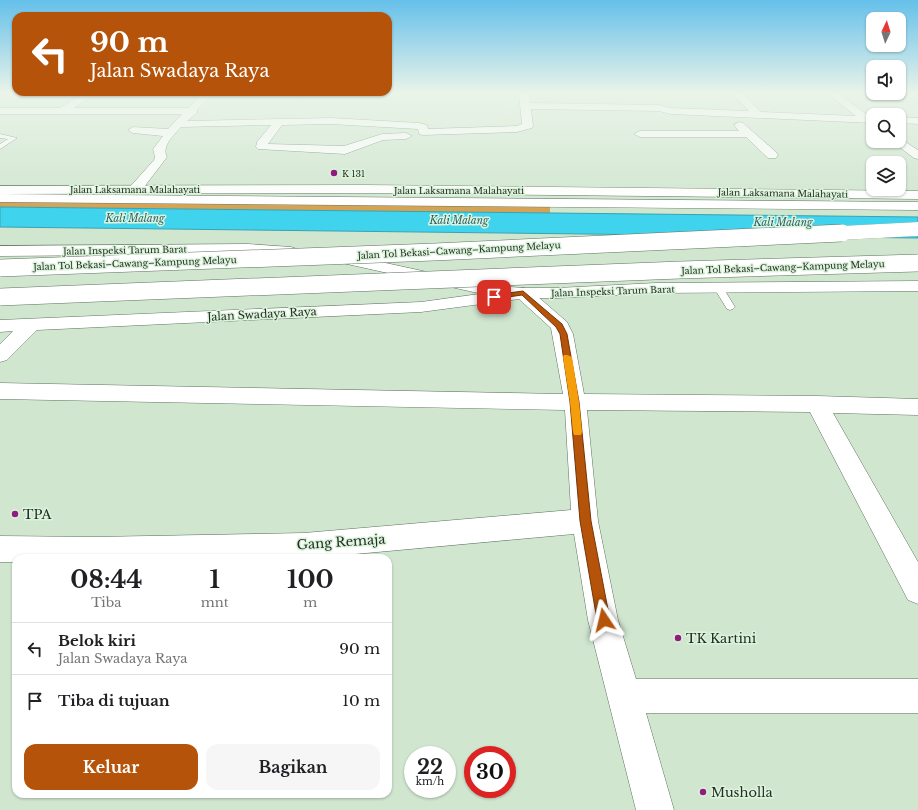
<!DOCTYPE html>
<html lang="id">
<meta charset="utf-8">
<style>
:root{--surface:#fff;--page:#f6f6f6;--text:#202124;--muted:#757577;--line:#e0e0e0;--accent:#b45309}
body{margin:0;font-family:"Libre Baskerville",serif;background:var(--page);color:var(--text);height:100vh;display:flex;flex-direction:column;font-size:15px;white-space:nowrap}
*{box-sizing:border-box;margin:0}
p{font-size:13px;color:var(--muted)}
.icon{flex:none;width:22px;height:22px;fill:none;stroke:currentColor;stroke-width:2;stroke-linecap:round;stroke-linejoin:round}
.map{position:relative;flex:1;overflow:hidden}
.drawer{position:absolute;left:12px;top:554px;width:380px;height:244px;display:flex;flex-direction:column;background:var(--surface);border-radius:12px;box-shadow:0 1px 3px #0004}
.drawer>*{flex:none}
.guide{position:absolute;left:12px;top:12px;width:380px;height:84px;border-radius:12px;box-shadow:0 1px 3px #0004;background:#b45309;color:#fff;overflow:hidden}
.needle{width:26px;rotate:4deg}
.tools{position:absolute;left:866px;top:12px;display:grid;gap:8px}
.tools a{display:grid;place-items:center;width:40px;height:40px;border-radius:8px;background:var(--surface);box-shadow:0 1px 3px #0004;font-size:20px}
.speed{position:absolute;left:404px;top:746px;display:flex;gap:8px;font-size:20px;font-weight:700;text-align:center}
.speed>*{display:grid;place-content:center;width:52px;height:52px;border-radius:50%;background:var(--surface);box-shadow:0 1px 3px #0004;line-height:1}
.speed small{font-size:10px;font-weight:400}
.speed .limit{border:6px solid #d22;background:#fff;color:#111}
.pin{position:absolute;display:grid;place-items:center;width:34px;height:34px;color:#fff;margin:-17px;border-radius:8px;box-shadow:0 2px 6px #0006}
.me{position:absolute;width:44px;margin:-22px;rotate:350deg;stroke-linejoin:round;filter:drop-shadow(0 0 3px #0008)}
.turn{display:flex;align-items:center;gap:14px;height:84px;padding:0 12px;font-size:18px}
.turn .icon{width:52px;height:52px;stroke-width:2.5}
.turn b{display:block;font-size:28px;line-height:34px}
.eta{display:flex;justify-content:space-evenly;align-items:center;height:68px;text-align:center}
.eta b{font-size:24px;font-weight:700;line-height:28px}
.action{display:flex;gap:8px;margin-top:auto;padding:8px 12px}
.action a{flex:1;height:46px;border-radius:12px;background:var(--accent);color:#fff;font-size:16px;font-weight:700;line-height:46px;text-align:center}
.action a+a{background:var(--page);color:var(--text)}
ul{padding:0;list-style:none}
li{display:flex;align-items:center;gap:12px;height:52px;padding:0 12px;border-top:1px solid var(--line)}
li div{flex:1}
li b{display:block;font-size:15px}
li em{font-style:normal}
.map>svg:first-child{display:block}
</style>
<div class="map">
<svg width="918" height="810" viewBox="0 0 918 810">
<rect width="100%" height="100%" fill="#d0e6cf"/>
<path fill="#d4a355" d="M0 196 550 203V213L0 207Z"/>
<path fill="#40d3ee" stroke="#38a2b2" d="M0 207 918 217V238L0 227Z"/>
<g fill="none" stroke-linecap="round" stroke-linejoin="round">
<defs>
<g id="service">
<path d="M0 134 17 138 0 149V144L8 139 0 138Z"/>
<path d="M719 285 722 286 735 307 733 309 730 310 727 309 714 288Z"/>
</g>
<g id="minor">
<path d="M83 94H95L74 108H188L203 94H213L197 110V113L187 121 331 118 419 123 427 125 428 129 517 126 522 124 519 94H529L530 103 659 105 671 108 749 111 733 94H743L761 112 856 116 828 94H839L870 117H873V123L671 114 659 111 531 109 533 126 532 128 517 132 423 135 419 134 418 129 331 124 282 125 268 144 344 146 382 134 406 133 412 136 406 139 383 140 345 154 258 149 256 147 257 142 271 125 181 127C174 135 161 146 167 157L141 191H131L129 188 154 160 155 157 153 149 163 136 133 133 128 130 133 127 168 129 182 114H0V108H60Z"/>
<path d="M296 94H306L300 98 297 97Z"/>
<path d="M899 117 918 118V124L899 123Z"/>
<path d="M739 122 743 123 776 152 778 155 776 158H768L746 137H640L634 134 640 131H739L734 125Z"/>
<path d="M899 138 918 150V159L914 158 894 143 892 141H899Z"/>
<path d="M523 288 529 289 567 322 573 334 584 394 817 396 918 399V415L833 413 918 562V604L908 600 810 412 587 410 598 521 618 620 636 679H918V713H646L674 810H636L588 620 574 534 312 558H16V562H0V536L95 537 304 533 571 510 565 410 0 399V383L563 394 551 328 519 299 421 312 37 330 7 360 0 362V344L13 331 0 332V320L421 302Z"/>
</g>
<g id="primary">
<path d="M364 185 918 191V199L364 193 0 194V186Z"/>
<path d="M248 244 291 247 297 249 299 252 297 255 291 257 248 254 0 256V246Z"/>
<path d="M335 252 487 285 523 288H557L656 283 918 281V291L656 293 557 298H523L487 295 329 260 327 257 329 254Z"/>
</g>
<path id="motorway" d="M0 194 918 202V210L0 202Z"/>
</defs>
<use href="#service" stroke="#5f735f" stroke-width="1"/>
<use href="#minor" stroke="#5f735f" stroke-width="1"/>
<use href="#primary" stroke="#5f735f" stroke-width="1"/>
<use href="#motorway" stroke="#5f735f" stroke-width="1"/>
<use href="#service" fill="#fff" fill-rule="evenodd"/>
<use href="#minor" fill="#fff" fill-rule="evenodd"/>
<use href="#primary" fill="#fff" fill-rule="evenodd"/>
<use href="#motorway" fill="#fff" fill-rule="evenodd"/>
<defs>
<path id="motorway-bridge-far1" d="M821 234 918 229"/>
<g id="motorway-bridge">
<path d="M0 268 434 252 842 233"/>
<path d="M0 297 680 270 918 263"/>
</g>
</defs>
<use href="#motorway-bridge-far1" stroke="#5f735f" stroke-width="14" stroke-linecap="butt"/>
<use href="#motorway-bridge" stroke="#5f735f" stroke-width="18" stroke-linecap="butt"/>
<use href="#motorway-bridge-far1" stroke="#fff" stroke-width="14"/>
<use href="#motorway-bridge" stroke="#fff" stroke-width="17"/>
</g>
<linearGradient id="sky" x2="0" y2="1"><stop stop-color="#65c0ea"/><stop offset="0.45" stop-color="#eaf4e9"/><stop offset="1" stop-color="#eaf4e9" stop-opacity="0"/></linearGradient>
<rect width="918" height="207" fill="url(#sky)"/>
<path fill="#b45309" stroke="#753606" d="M523 291 562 324 567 334 579 402 591 521 610 620 608 625 604 627 599 625 597 620 580 521 570 402 560 334 556 327 522 295 494 299 490 297 494 295Z"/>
<path fill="#f59e0b" d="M564 355H567L572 357 579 402 582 432 581 435H574L573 432 570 402 563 357Z"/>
<g fill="#901d7d" stroke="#ddf4dc" stroke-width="1.5">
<circle cx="334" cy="173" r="4"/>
<circle cx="15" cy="514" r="4"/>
<circle cx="678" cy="638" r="4"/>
<circle cx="703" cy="792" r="4"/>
</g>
<g text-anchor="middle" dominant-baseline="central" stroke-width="3" stroke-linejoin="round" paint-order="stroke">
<g font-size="9" fill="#252e25" stroke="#ddf4dc" text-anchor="start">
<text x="342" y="173">K 131</text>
</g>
<g font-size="9" fill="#252e25" stroke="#ddf4dc">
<text x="135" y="189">Jalan Laksamana Malahayati</text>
<text x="459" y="190">Jalan Laksamana Malahayati</text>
<text transform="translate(783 193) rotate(1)">Jalan Laksamana Malahayati</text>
<text transform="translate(125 250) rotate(-1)">Jalan Inspeksi Tarum Barat</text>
<text transform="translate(459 250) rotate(-3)">Jalan Tol Bekasi–Cawang–Kampung Melayu</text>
<text transform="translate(135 263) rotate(-2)">Jalan Tol Bekasi–Cawang–Kampung Melayu</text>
<text transform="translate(783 267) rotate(-2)">Jalan Tol Bekasi–Cawang–Kampung Melayu</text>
<text transform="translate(613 291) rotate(-2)">Jalan Inspeksi Tarum Barat</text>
</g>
<g font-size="10" font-style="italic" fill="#26606b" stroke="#ddf4dc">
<text x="135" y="218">Kali Malang</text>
<text x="459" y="220">Kali Malang</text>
<text x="783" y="222">Kali Malang</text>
</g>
<g font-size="11" fill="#252e25" stroke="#ddf4dc">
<text transform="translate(262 314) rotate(-3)">Jalan Swadaya Raya</text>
</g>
<g font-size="13" fill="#252e25" stroke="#ddf4dc" text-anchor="start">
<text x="23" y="514">TPA</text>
<text x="686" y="638">TK Kartini</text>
<text x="711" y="792">Musholla</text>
</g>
<g font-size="13" fill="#252e25" stroke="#ddf4dc">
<text transform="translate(341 542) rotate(-4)">Gang Remaja</text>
</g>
</g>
</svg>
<div class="tools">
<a><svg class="needle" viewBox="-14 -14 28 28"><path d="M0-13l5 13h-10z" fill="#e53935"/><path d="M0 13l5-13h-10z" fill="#757577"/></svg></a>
<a><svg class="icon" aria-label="sound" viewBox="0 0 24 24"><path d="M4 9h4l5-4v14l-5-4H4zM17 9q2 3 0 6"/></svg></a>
<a><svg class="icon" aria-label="search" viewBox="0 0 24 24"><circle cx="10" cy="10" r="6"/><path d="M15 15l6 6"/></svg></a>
<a><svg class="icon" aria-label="layers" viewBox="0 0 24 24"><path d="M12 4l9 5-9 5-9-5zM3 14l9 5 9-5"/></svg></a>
</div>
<div class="speed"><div>22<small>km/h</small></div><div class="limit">30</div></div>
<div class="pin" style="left:494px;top:297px;background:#d93025"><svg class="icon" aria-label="arrive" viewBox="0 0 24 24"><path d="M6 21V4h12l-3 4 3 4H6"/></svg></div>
<svg class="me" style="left:604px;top:620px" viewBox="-20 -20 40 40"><path d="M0-17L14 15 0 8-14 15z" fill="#b45309" stroke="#fff" stroke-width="4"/></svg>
<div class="guide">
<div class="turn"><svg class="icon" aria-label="left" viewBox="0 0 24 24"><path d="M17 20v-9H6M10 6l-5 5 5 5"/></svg><div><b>90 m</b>Jalan Swadaya Raya</div></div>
</div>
<section class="drawer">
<div class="eta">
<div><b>08:44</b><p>Tiba</p></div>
<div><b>1</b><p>mnt</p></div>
<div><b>100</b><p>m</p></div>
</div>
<ul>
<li><svg class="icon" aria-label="left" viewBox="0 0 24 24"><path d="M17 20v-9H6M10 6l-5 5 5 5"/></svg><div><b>Belok kiri</b><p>Jalan Swadaya Raya</p></div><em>90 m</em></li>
<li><svg class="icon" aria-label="arrive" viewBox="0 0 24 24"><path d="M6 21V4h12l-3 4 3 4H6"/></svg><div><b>Tiba di tujuan</b></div><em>10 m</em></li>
</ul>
<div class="action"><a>Keluar</a><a>Bagikan</a></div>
</section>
</div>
